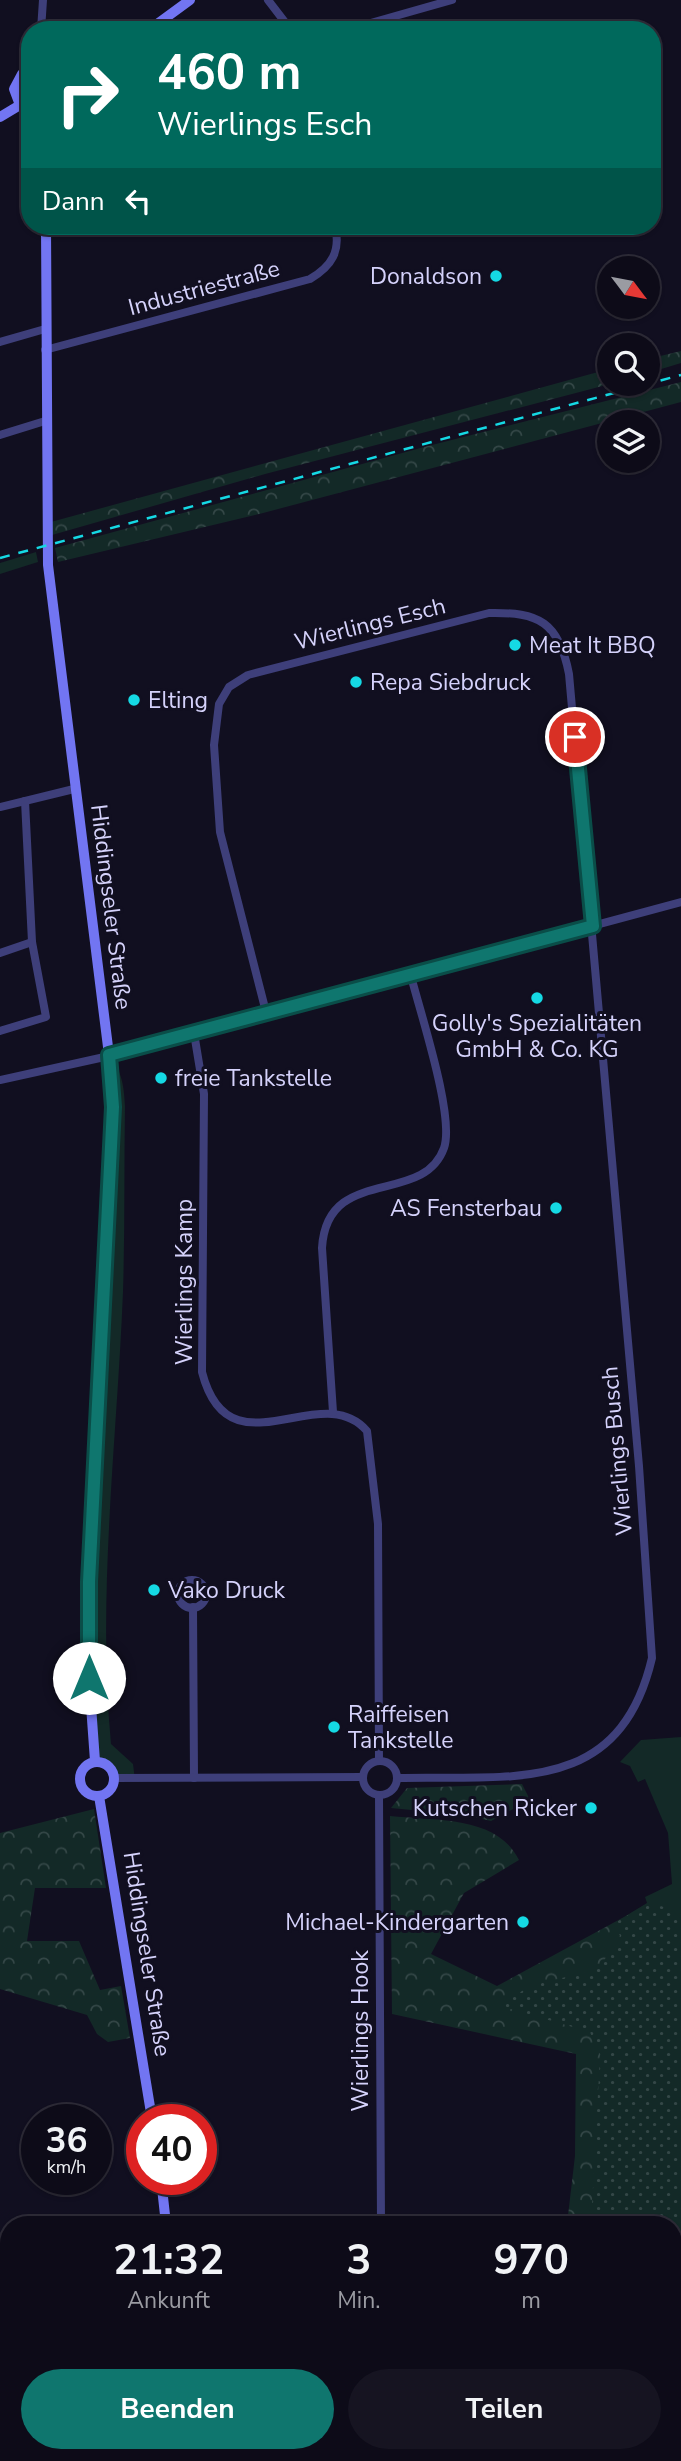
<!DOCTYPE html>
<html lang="de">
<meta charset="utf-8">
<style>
:root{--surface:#0d0b18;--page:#161421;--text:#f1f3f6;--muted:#9a9ba2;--line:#2d2b37;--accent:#0f766e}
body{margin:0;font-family:"Nunito Sans",sans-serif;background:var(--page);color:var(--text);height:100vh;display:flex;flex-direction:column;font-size:26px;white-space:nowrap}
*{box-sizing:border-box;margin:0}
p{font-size:23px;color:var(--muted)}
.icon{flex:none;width:38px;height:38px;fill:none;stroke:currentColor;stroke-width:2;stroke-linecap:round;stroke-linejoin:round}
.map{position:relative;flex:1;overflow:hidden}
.side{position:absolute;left:0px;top:2216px;width:682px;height:247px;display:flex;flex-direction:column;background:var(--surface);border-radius:28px 28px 0 0;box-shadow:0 2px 5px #0004,0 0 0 2px var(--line)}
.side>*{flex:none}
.guide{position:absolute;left:21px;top:21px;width:640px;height:214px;border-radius:28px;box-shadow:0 2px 5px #0004,0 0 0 2px var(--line);background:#00695c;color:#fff;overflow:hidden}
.needle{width:46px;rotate:122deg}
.tools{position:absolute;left:597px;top:256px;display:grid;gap:14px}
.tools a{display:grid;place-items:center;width:63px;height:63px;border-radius:50%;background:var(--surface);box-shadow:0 2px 5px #0004,0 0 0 2px var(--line);font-size:35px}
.speed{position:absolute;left:21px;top:2104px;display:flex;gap:14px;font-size:35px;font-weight:700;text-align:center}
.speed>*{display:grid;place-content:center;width:91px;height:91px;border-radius:50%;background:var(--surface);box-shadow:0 2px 5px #0004,0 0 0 2px var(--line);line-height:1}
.speed small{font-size:18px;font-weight:400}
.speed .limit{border:10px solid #d22;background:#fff;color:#111}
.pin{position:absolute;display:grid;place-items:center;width:60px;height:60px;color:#fff;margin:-30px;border:4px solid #fff;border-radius:50%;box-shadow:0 2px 7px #0007}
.me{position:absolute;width:77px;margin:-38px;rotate:0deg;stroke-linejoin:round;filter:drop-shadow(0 0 5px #0008)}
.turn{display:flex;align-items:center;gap:24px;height:147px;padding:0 21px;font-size:32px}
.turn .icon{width:91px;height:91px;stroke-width:2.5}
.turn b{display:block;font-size:49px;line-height:60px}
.then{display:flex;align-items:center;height:66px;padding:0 21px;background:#0003;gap:14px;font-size:26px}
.eta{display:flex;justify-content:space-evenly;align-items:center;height:119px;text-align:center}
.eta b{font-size:42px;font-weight:700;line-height:49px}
.cta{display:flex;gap:14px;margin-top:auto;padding:14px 21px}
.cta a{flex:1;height:80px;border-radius:42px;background:var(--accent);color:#fff;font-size:28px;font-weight:700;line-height:80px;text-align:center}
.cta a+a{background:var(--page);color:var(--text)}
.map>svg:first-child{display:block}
</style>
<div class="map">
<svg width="681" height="2461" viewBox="0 0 681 2461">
<defs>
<pattern id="forest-crowns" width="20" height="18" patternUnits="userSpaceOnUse" patternTransform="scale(1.75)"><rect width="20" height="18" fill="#132927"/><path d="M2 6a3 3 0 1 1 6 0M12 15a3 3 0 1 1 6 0" fill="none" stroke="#344747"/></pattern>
<pattern id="park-dots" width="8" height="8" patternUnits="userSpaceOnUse" patternTransform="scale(1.75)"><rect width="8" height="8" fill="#132927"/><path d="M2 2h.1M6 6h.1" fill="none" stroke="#344747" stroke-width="1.8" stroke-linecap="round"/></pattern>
</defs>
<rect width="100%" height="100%" fill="#110f20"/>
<g fill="#132927">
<path d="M36 552 38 562 0 574V563Z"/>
<path d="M109 1055C122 1071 124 1086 125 1106 124 1168 125 1230 123 1292 117 1443 97 1593 111 1744L133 1764 135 1780 114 1778 109 1766 95 1761 89 1582 103 1343Z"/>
<path d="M681 1737V1927L624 1917 647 1903 645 1897 672 1884 668 1833 645 1779 638 1782 630 1766 620 1762 641 1740Z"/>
<path d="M674 2315 681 2316V2396H674Z"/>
<path d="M28 2454H92V2461H22Z"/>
</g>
<g fill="url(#forest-crowns)">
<path d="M681 351V363L648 373V359Z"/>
<path d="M609 369V383H614L265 474 52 535 51 522Z"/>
<path d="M681 382V402L263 513 58 562 55 548 428 446Z"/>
<path d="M522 1784 530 1800 491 1821 465 1815 391 1808 407 1788Z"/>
<path d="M94 1809 106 1888H35L27 1941H79L100 1990 121 1986 130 2038 108 2042 97 2034 87 2015 0 1989V1833Z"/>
<path d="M390 1816C434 1821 497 1815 519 1860L464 1893 431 1954 497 1986 624 1917 681 1927V2316L674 2315V2224H567L575 2156 576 2054 392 2014Z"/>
<path d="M674 2396H681V2461H586L583 2454H674Z"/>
</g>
<path fill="url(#park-dots)" d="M648 1903 681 1911V2314L674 2313V2224H591L600 2056 590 2032 500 2006 522 1991 538 1984 594 1970 601 1965 620 1936 616 1926 618 1921Z"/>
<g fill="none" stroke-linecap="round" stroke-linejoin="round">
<g stroke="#3e3f7a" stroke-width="8">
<path d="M268 0 291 30"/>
<path d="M41 30 43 0"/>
<path d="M346 30 452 0"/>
<path d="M0 342 45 329"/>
<path d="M45 350 310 279C332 266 341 251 335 226"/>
<path d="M0 435 45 421"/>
<path d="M0 807 74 789"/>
<path d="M0 953 32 942"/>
<path d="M266 1012 220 832 214 745 219 704 229 687 248 675 489 613C539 612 559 622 569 674L639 1466 652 1658C619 1798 509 1775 397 1778"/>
<path d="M0 1031 46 1017 32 942 25 801"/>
<path d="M194 1033 204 1094 202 1372C229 1477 321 1377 367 1431L378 1524 379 1761"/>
<path d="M0 1080 118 1054 681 902"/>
<path d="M333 1412 322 1248C327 1164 423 1207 444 1148 455 1117 420 1012 411 976"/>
<circle cx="192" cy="1594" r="14"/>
<path d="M193 1607 194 1778"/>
<circle cx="380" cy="1778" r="17"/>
<path d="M114 1778 363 1777"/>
<path d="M379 1795 381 2224"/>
<path d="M5 2461 12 2454"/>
</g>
<g stroke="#7275f2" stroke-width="10">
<path d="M149 30 190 0"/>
<path d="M30 70 22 74 14 89 20 105 30 110"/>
<path d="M0 117 20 105"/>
<path d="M46 226 48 565 109 1055 113 1106 89 1582V1678L95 1761"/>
<circle cx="97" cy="1779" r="17"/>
<path d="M99 1796 152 2119"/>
<path d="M161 2179 166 2224"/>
<path d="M185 2454V2461"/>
</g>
<path stroke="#15d9e4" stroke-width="2.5" stroke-dasharray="10 9" stroke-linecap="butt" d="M0 558 681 375"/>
</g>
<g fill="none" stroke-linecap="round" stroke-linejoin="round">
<defs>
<path id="route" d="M89 1678V1582L113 1107 109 1055 593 926 575 737"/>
</defs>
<use href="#route" stroke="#0a4d48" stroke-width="18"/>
<use href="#route" stroke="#0f766e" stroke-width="12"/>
</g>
<g fill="#15d9e4" stroke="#110f20" stroke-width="2.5">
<circle cx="496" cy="276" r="7"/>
<circle cx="515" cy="645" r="7"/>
<circle cx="356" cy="682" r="7"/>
<circle cx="134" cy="700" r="7"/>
<circle cx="537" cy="998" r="7"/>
<circle cx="161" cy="1078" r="7"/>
<circle cx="556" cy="1208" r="7"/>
<circle cx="154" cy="1590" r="7"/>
<circle cx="334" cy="1727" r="7"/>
<circle cx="591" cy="1808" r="7"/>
<circle cx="523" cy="1922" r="7"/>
</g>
<g text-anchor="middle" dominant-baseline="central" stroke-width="6" stroke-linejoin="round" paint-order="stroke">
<g font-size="23" fill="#d5d2fb" stroke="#110f20" text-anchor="start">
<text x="482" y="276" text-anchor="end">Donaldson</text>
<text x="529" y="645">Meat It BBQ</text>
<text x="370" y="682">Repa Siebdruck</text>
<text x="148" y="700">Elting</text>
<text x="537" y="1023" text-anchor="middle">Golly's Spezialitäten<tspan x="537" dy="26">GmbH &amp; Co. KG</tspan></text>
<text x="175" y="1078">freie Tankstelle</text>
<text x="542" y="1208" text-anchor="end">AS Fensterbau</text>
<text x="168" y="1590">Vako Druck</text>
<text x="348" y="1714">Raiffeisen<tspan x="348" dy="26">Tankstelle</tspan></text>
<text x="577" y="1808" text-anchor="end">Kutschen Ricker</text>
<text x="509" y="1922" text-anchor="end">Michael-Kindergarten</text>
</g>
<g font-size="23" fill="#d5d2fb" stroke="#110f20">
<text transform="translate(204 288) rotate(-15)">Industriestraße</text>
<text transform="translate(370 624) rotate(-14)">Wierlings Esch</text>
<text transform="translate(111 907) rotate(83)">Hiddingseler Straße</text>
<text transform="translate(184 1282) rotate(-90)">Wierlings Kamp</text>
<text transform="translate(617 1451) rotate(-95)">Wierlings Busch</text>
<text transform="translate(147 1954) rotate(81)">Hiddingseler Straße</text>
<text transform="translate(360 2031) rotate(-90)">Wierlings Hook</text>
</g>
</g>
</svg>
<div class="tools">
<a><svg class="needle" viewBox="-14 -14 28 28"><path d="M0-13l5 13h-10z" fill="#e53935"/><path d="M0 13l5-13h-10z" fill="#9a9ba2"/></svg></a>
<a><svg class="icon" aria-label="search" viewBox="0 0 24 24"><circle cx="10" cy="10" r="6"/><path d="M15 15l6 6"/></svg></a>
<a><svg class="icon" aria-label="layers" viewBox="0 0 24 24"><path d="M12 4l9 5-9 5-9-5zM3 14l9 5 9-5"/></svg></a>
</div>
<div class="speed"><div>36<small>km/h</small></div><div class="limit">40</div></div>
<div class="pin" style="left:575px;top:737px;background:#d93025"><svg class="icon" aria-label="arrive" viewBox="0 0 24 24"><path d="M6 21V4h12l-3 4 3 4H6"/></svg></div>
<svg class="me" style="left:89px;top:1678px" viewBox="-20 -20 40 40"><circle r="19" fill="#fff"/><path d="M0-13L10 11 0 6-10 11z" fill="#0f766e"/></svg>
<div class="guide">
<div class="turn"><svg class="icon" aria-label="right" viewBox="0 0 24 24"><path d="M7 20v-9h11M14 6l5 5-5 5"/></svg><div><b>460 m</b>Wierlings Esch</div></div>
<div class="then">Dann<svg class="icon" aria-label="left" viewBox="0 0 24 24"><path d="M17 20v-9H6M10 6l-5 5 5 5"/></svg></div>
</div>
<section class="side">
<div class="eta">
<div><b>21:32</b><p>Ankunft</p></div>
<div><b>3</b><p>Min.</p></div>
<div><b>970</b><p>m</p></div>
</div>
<div class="cta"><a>Beenden</a><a>Teilen</a></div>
</section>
</div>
